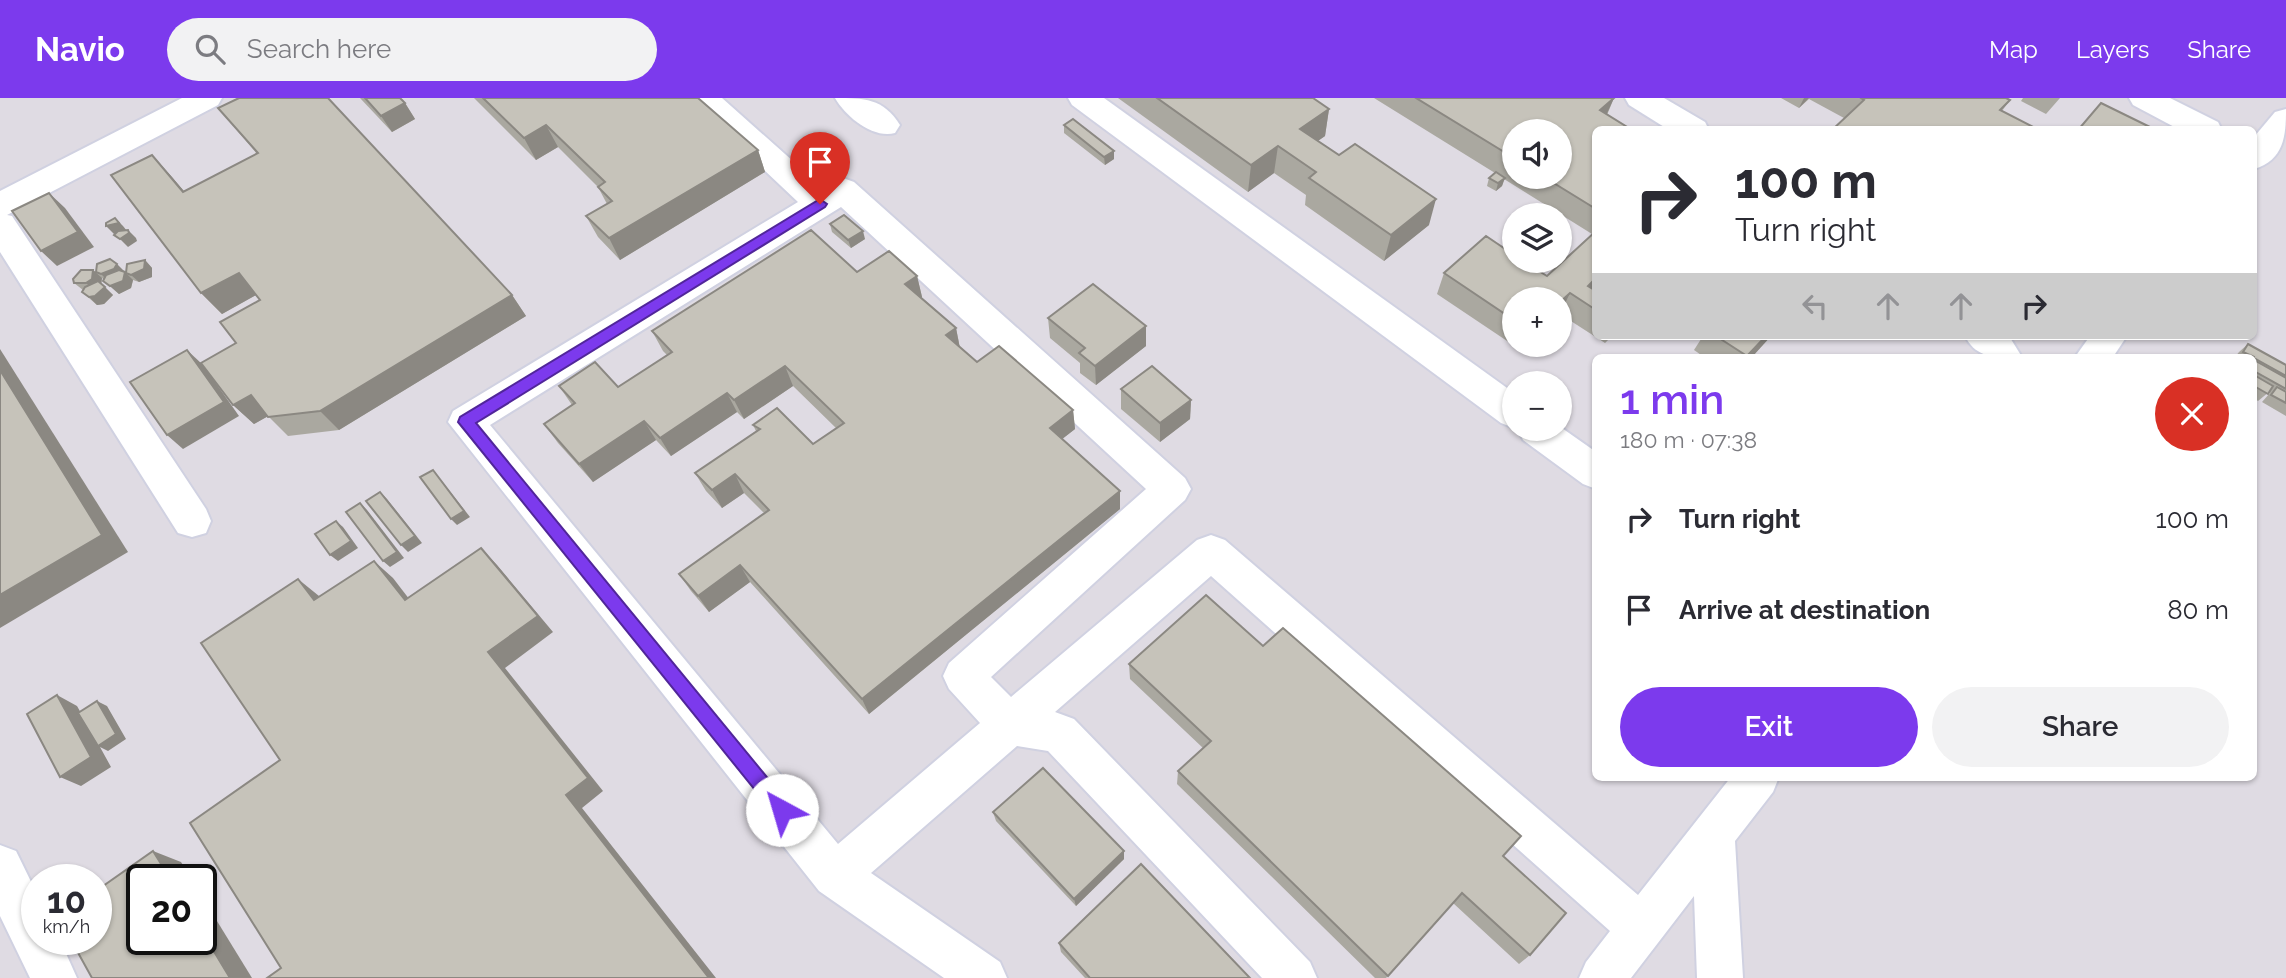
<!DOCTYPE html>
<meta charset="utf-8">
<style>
:root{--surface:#fff;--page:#f2f2f3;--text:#2b2b33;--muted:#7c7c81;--accent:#7c3aed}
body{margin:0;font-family:Raleway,sans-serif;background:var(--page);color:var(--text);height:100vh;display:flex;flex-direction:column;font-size:26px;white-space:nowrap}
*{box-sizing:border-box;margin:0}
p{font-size:23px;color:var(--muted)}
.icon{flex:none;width:38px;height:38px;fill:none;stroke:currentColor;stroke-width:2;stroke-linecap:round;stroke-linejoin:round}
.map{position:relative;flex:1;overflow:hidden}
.side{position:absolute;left:1592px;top:256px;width:665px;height:427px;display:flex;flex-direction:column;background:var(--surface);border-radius:10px;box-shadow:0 2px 5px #0004}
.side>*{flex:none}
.banner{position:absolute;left:1592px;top:28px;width:665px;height:214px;border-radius:10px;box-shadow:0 2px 5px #0004;background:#fff;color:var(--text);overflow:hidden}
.buttons{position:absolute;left:1502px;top:21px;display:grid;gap:14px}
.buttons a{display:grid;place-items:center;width:70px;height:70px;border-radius:50%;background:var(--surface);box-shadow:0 2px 5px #0004;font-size:35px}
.speed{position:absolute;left:21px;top:766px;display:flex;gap:14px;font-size:35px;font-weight:700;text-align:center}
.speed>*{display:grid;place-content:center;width:91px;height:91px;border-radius:50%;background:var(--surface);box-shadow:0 2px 5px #0004;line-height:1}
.speed small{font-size:18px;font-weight:400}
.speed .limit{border:4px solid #111;border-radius:10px;background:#fff;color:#111}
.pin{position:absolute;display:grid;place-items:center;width:60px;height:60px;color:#fff;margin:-72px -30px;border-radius:50% 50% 50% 0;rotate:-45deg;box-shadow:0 0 7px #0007}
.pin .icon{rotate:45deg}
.me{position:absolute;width:77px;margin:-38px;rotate:321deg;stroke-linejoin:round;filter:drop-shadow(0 0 5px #0008)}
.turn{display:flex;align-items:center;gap:24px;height:147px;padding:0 28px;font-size:32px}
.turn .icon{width:91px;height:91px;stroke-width:2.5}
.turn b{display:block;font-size:49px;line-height:60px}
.lanes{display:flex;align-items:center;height:66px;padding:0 28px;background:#0003;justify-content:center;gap:35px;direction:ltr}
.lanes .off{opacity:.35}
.round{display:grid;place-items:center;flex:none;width:74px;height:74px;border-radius:37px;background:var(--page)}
.headline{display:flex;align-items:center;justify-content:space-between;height:119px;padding:0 28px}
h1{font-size:42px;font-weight:600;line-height:52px;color:var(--accent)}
.primary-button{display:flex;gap:14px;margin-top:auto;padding:14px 28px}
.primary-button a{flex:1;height:80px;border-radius:42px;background:var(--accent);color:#fff;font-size:28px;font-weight:600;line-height:80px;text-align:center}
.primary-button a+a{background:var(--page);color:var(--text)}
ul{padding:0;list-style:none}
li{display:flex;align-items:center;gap:21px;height:91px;padding:0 28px}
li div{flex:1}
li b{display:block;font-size:26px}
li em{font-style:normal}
header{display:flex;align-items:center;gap:42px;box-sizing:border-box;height:98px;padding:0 35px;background:var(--accent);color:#fff}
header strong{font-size:33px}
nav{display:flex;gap:38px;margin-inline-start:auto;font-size:24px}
.search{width:490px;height:63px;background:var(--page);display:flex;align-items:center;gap:18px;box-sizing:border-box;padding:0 24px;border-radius:38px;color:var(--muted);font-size:26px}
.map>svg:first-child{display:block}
</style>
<header>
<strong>Navio</strong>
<div class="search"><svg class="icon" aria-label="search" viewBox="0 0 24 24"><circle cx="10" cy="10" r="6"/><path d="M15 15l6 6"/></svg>Search here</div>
<nav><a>Map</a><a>Layers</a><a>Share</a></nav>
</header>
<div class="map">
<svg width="2286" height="880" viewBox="0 0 2286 880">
<rect width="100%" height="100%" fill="#ebe6db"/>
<path fill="#dfdbe3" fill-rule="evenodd" d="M0 0H2286V880H0ZM1596 32H2254V238H1596ZM1514 33H1559V79H1514ZM1514 117H1559V163H1514ZM1514 201H1559V247H1514ZM1596 259H2254V679H1596ZM1514 285H1559V331H1514ZM37 782H96V842H37ZM142 782H201V842H142Z"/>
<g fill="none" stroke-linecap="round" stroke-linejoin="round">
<defs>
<g id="minor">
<path d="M182 0H222L218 7 7 117 12 118 206 411 211 423 206 435 192 439 178 435 0 154V93Z"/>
<path d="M688 0H722L822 89 843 80 854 84 1185 380 1191 391 1185 402 991 579 1011 599 1197 442 1211 437 1225 442 1638 797 1731 679H1779L1773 694 1735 743 1743 880H1697L1694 798 1631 880H1579L1586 864 1610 833 1211 478 1055 614 1074 621 1310 864 1317 880H1262L1048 653 1017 648 871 775 1000 864 1007 880H944L819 793 448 324 453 313 798 104ZM841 109 1146 391 949 565 943 578 949 591 980 625 838 746 490 327Z"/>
<path d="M835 0C864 0 883 0 900 27L895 35C873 41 846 19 835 0Z"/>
<path d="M1068 0H1104L1514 295V330L1501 325 1072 7Z"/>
<path d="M1625 0H1664L1705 24 1709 32H1669L1629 7Z"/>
<path d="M2129 0H2170L2218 24 2222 32H2180L2133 7Z"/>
<path d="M2286 11C2286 38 2284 62 2254 71V39L2275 14Z"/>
<path d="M1965 238H2009L2022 259C1997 259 1977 262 1965 238Z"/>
<path d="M2090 238H2127L2113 259H2075Z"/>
<path d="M1559 328 1596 354V391L1583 386 1523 342 1518 331H1559Z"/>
<path d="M0 747 16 753 37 796V842H60L77 880H30L0 818Z"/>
</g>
</defs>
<use href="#minor" stroke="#d0d1e1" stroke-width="4"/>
<use href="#minor" fill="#fff" fill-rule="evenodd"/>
</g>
<g fill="#aaa8a0" fill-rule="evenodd">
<path d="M360 0H400L405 5 415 21 392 34Z"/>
<path d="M474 0H698L758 52 765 74 620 162 598 139 586 118 607 106 598 89 558 49 536 62Z"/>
<path d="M1118 0H1313L1329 11 1325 38 1318 43 1429 127 1384 163 1305 107 1306 97 1274 75 1248 94Z"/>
<path d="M1374 0H1614L1607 17 1596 32V238H1612L1605 245 1560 216 1514 201V247H1528L1522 253 1437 196 1444 175 1547 178 1592 136 1504 81 1502 88 1496 93 1487 88 1489 80 1495 75ZM1514 33 1559 79H1514Z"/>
<path d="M1781 0H2006L2010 2 2002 13 1844 20 1809 1 1799 10Z"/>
<path d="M2023 0H2060L2046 16 2021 3Z"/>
<path d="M218 10 512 197 526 218 339 332 288 338 268 318 254 326 233 307 236 245 260 202 256 197 222 216 201 195 152 57 184 93 257 56Z"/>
<path d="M1064 27 1114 53V61L1105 67 1064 35Z"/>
<path d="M830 126 865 141 851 150 832 134Z"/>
<path d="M145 162 152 170V179L139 184 133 182 131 190 119 196 112 190 102 180 101 186 113 197 104 206 97 207 82 194 83 192 74 185 93 172 96 174 126 175Z"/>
<path d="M857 174 917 178 922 199H921L956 230 960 250 977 264 1073 312 1075 331 1062 341 1120 393V411L869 616 750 484 709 514 691 493 679 476 764 415 744 395 722 410 706 393 695 375 756 333 753 327 813 346 836 330 793 288 744 321 737 314 671 358 656 342 593 384 558 345 544 326 572 307 559 288 618 289 667 257 663 253 652 233Z"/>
<path d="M1048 220 1146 248 1096 287 1080 275V265L1050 240Z"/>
<path d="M1703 238H1771L1752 259H1704L1694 252Z"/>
<path d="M2248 246 2286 267V318L2262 304 2270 295 2269 294 2258 303 2254 300V259H2235L2239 254Z"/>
<path d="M1121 291 1191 302 1190 321 1160 344 1121 311Z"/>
<path d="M1263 548 1503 758 1530 857 1519 866 1453 805 1386 880H1375L1177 686 1178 673 1203 650 1130 581 1129 566Z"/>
<path d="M993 714 1124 761 1076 808 996 723Z"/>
<path d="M1059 845 1250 880H1085L1061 854Z"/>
</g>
<g fill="#8b8882">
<path d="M1614 0 1604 22 1600 12Z"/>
<path d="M1804 0H1809L1799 10Z"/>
<path d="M405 5 415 21 392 34 381 18Z"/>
<path d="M1329 11 1325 38 1296 58 1300 31Z"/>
<path d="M546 27 558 49 536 62 524 40Z"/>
<path d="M1278 48 1274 75 1248 94 1251 67Z"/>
<path d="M758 52 765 74 620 162 609 140Z"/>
<path d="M1114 53V61L1105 67 1104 59Z"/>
<path d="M152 57 172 79 202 115 183 94Z"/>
<path d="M1505 80 1502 88 1496 93 1498 85Z"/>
<path d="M49 95 65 110 94 149 57 168 41 153Z"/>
<path d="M1436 101 1429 127 1384 163 1391 137Z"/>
<path d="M115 120 123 128 127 133 114 136 106 128Z"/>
<path d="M128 132 136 140 137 143 128 149 120 141Z"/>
<path d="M863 133 865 141 851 150 848 142Z"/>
<path d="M145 162 152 170V179L139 184 131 177Z"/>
<path d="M117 166 133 182 131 190 119 196 110 188 109 184 101 176Z"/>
<path d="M93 172 102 180 101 188 94 192 86 185Z"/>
<path d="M239 175 258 196 222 216 201 195Z"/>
<path d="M917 178 922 199 910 206 905 186Z"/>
<path d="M1596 180V192L1583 204 1588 188Z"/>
<path d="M105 189 113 197 104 206 97 207 89 199Z"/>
<path d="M1570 195 1560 216 1559 217V205Z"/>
<path d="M512 197 526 218 339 332 320 313Z"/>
<path d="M1146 228V248L1096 287 1095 268Z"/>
<path d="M956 230 960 251 946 237Z"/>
<path d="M1766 238H1771L1752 259H1747Z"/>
<path d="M0 251 128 454 0 530Z"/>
<path d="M187 252 203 267 239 318 183 351 167 337Z"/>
<path d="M785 268 793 288 744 321 734 302Z"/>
<path d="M727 295 737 314 671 358 660 340Z"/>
<path d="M251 297 272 316 254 326 233 307Z"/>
<path d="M1191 302 1190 321 1160 344V325Z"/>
<path d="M1073 312 1075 331 1052 349 1050 330Z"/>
<path d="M644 323 656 342 593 384 579 366Z"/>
<path d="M433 372 470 419 457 427 451 421Z"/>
<path d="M735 376 744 395 722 410 712 392Z"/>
<path d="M1120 393V411L869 616 862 601Z"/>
<path d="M380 394 387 401 422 445 408 454 401 447Z"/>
<path d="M360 405 367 412 404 460 390 469 383 463Z"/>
<path d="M336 423 343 429 358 450 338 463 330 457Z"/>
<path d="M481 450 497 467 553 534 505 570 603 693 582 710 716 880H709L566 697 488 554Z"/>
<path d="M374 463 393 480 423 519 405 502Z"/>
<path d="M740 467 750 484 709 514 698 498Z"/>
<path d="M298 481 319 498 335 519 314 502Z"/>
<path d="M57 597 77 608 99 647 97 603 107 608 126 641 108 653 100 649 111 669 81 688 60 679Z"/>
<path d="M153 753 181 764 192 782H171Z"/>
<path d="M1124 753V761L1076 808 1074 801Z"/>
<path d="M201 797 252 880H230L201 832Z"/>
</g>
<g fill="#c6c3ba" stroke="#8b8882" stroke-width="2">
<path d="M239 0H328L512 197 320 313 268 319 251 297 233 307 201 265 236 245 220 224 260 202 239 175 201 195 111 77 152 57 183 94 258 55 218 10Z"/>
<path d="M365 0H400L405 5 381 18Z"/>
<path d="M483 0H698L758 52 609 140 586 118 612 103 598 89 605 84 546 27 524 40Z"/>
<path d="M1157 0H1313L1329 11 1300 31 1339 57 1355 46 1436 101 1391 137 1309 80 1316 74 1278 48 1251 67Z"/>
<path d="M1416 0H1614L1600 12 1632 32H1596V111L1544 79H1559V33H1514V60Z"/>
<path d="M1861 0H2006L2010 2 2000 12 2039 32H1832L1864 2Z"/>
<path d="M2101 5 2154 31 2078 32Z"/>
<path d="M1073 21 1114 53 1104 59 1064 27Z"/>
<path d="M1496 74 1505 80 1498 85 1489 80Z"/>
<path d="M49 95 78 134 41 153 12 113Z"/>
<path d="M844 117 863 133 848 142 830 126Z"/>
<path d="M115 120 119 125 106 128V125Z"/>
<path d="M128 132 129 135 120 141 114 137 118 133Z"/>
<path d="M811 132 857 174 889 153 917 178 905 186 956 230 946 237 977 264 999 248 1073 312 1050 330 1120 393 862 601 740 467 698 498 679 476 769 412 735 376 712 392 695 375 760 331 753 327 777 310 813 346 844 325 785 268 734 302 727 295 660 340 644 323 579 366 544 326 575 305 559 288 595 264 618 289 672 254 652 233Z"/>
<path d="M1596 133V180L1588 188 1596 193V212L1570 195 1559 205V201H1514V222L1444 175 1486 138 1514 157V163H1523L1547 178Z"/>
<path d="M110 161 117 166 114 171 101 176 96 174 97 166Z"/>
<path d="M145 162 144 171 131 177 126 175 127 166Z"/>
<path d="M81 172H93L92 181 86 185H74L73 181Z"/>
<path d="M119 172 125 174 123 183 110 188 103 183 106 177Z"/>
<path d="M98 183 105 189 95 198 89 199 82 194 85 189Z"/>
<path d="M1093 186 1146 228 1095 268 1079 255 1085 250 1048 220Z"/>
<path d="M1716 238H1766L1747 258Z"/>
<path d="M2248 246 2286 267V278L2254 260V259L2243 254Z"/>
<path d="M187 252 224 304 167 337 130 284Z"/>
<path d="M2254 262 2286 280V291L2254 273Z"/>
<path d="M1152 268 1191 302 1160 325 1121 291Z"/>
<path d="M0 272 102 437 0 497Z"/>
<path d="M2254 277 2273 288 2268 296 2254 288Z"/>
<path d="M2277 289 2286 294V305L2271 297Z"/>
<path d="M433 372 464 413 451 421 420 379Z"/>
<path d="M380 394 415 438 401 447 366 403Z"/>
<path d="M360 405 397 454 383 463 346 414Z"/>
<path d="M336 423 351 443 330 457 315 436Z"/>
<path d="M481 450 538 518 488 554 588 680 566 697 709 880H267L281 870 190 725 280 662 201 545 298 481 314 502 374 463 405 502Z"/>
<path d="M1206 497 1263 548 1283 530 1521 738 1503 758 1566 815 1530 857 1462 795 1388 878 1178 673 1211 643 1129 566Z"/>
<path d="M57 597 91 659 60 679 27 616Z"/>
<path d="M97 603 116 636 98 648 78 615Z"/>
<path d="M1043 670 1124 753 1074 801 993 714Z"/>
<path d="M153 753 171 782H142V842H201V832L230 880H92L71 842H96V793Z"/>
<path d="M1141 766 1250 880H1090L1059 845Z"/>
</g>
<path fill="#7c3aed" stroke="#51269a" stroke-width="2" d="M820 101 827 106 825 109 476 325 789 706 791 712 789 718 782 721 776 718 458 324 460 319Z"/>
</svg>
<div class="buttons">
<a><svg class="icon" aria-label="sound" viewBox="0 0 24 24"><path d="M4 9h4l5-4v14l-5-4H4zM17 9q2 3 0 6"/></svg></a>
<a><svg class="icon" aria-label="layers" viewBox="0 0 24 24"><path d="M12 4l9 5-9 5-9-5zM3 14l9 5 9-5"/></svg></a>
<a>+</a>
<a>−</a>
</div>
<div class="speed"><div>10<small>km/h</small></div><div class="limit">20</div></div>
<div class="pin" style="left:820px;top:106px;background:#d93025"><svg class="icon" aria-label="arrive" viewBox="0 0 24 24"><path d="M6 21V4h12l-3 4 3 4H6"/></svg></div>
<svg class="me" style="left:782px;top:712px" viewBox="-20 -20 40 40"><circle r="19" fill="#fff"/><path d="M0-13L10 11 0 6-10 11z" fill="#7c3aed"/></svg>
<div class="banner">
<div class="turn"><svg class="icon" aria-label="right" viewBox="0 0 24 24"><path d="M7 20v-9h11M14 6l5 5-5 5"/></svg><div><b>100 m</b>Turn right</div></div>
<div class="lanes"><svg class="icon off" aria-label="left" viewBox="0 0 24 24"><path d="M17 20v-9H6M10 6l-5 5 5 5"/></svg><svg class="icon off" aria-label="ahead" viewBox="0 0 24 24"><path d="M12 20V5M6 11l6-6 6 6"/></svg><svg class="icon off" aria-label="ahead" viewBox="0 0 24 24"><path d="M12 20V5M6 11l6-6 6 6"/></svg><svg class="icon" aria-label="right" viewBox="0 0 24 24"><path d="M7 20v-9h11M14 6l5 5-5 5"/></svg></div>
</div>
<section class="side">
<div class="headline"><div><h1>1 min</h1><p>180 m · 07:38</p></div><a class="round" style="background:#d93025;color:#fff"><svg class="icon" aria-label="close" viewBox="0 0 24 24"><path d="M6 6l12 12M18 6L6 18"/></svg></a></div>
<ul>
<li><svg class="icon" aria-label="right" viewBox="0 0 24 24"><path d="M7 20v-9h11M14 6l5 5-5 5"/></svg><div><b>Turn right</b></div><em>100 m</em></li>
<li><svg class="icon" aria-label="arrive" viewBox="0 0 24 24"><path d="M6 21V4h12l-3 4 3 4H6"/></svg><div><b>Arrive at destination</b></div><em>80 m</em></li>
</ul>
<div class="primary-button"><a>Exit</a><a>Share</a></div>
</section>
</div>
